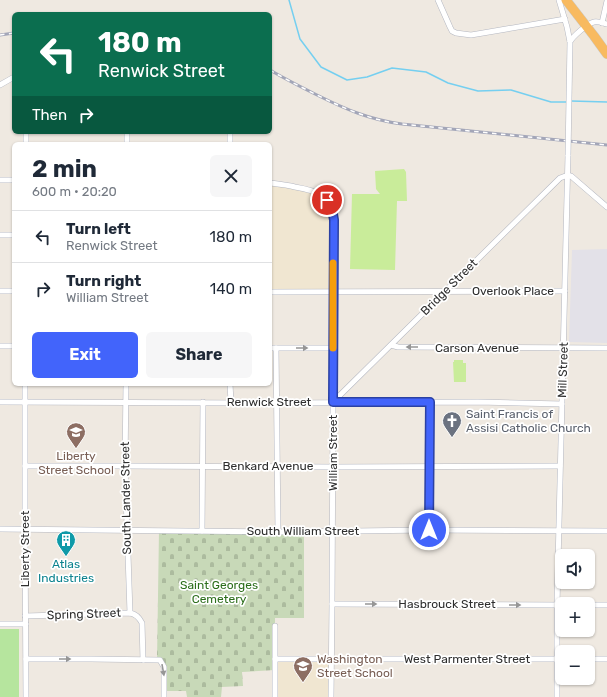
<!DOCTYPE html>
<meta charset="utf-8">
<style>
:root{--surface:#fff;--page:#f6f6f7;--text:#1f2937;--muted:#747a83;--line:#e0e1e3;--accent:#4264fb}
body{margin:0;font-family:Rubik,sans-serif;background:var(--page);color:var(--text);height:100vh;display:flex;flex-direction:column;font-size:15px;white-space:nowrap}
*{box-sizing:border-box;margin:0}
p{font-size:13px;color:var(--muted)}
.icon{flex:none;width:22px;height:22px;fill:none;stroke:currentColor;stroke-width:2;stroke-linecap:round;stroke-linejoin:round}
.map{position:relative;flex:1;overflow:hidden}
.details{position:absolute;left:12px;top:142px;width:260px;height:244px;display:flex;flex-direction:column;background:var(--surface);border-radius:6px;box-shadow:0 1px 3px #0004}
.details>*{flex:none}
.top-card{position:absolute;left:12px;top:12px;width:260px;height:122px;border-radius:6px;box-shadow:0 1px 3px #0004;background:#0b6e4f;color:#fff;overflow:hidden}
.fabs{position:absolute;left:555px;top:549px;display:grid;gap:8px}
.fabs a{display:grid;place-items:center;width:40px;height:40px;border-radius:6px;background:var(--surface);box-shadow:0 1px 3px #0004;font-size:20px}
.pin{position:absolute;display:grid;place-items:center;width:34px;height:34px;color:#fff;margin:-17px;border:2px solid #fff;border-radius:50%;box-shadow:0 1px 4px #0007}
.me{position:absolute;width:44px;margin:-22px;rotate:0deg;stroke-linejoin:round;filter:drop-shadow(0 0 3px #0008)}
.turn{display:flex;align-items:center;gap:14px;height:84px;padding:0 20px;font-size:18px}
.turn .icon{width:52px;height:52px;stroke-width:2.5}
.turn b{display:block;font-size:28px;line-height:34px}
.then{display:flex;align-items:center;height:38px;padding:0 20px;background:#0003;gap:8px;font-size:15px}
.round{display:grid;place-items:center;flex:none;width:42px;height:42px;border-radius:6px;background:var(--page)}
.head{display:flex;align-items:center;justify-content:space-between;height:68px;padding:0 20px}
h1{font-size:24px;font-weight:700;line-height:30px}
.cta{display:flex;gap:8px;margin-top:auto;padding:8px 20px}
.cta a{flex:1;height:46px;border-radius:6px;background:var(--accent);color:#fff;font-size:16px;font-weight:700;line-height:46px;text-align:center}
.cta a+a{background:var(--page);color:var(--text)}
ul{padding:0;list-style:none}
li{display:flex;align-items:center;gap:12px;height:52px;padding:0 20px;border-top:1px solid var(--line)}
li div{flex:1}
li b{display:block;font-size:15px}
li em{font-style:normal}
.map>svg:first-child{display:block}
</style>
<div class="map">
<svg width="607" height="697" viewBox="0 0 607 697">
<defs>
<pattern id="cemetery-stones" width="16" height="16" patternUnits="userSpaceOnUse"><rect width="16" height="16" fill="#c8d9b8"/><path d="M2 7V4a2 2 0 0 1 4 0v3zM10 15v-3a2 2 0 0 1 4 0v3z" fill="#acbb9e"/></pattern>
</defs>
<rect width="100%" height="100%" fill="#efe9e1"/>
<path fill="#e3e1e8" d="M607 249V343L569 342 572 250Z"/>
<g fill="#f0e6d1">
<path d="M270 183 317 192 332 209 333 292H270Z"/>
<rect x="275" y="659" width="56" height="38"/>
</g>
<path fill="url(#cemetery-stones)" d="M159 530 304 531V618H275V670L242 672 243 686 222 687 221 697H187L186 691H164V668L157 661Z"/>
<rect fill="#b6e59e" x="0" y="629" width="19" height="68"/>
<g fill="#c9ec9a">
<path d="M404 169 406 172 407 201H397L395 270 350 269 352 194H380L376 189 375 171Z"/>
<path d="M454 360H463V363H466V382H454L453 362H454Z"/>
</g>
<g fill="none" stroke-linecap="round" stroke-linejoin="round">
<g stroke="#75cff0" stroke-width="1.5">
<path d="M289 0 300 39 321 67 347 80 367 77 392 68 426 72 448 83 478 91 511 90 551 102H567"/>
<path d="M571 101 607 102"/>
</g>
<defs>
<g id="minor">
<path d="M438 0 450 27 452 31 456 33 471 35 483 33 565 19"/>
<path d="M559 0 567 27 570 42"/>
<path d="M602 23 607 1"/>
<path d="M570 42C572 37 588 23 594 22 598 21 603 23 607 24"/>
<path d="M0 85 14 77"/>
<path d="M26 144V132"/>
<path d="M127 144V132"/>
<path d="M230 144V132"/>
<path d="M0 180H14"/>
<path d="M270 183C278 184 287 185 295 187 318 191 330 194 334 220L332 604 331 697"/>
<path d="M0 235H14"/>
<path d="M0 291H14"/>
<path d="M270 292 565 291"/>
<path d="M391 345 398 347 607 348"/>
<path d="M0 346H14"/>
<path d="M270 348H333"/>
<path d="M276 348 278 532"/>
<path d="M25 384V530L26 697"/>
<path d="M126 384 125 466 130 613"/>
<path d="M230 384 231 402"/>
<path d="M0 402 277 403 478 402 562 404"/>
<path d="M333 402 560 178 568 175 571 176 607 207"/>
<path d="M25 466H125L333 467 560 466"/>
<path d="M0 529 278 532 429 530 607 531"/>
<path d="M429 530 430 402"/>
<path d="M202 531 203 402"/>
<path d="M332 604 562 605"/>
<path d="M588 605H607"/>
<path d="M25 616 130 613C136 614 139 617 142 623L143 660"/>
<path d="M0 624H26"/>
<path d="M275 626V697"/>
<path d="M26 659H91L160 660 164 667V697"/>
<path d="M275 659H562"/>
<path d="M588 659H607"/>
<path d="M557 697V605L568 155"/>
</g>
<path id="trunk" d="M566 0 594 36 607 54"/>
</defs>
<use href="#minor" stroke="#b4b7c1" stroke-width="6"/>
<use href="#trunk" stroke="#c9c9c9" stroke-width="10"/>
<use href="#minor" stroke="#fff" stroke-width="5"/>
<use href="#trunk" stroke="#f8ba60" stroke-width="9"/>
<defs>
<g id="rail">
<path d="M0 35 14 33"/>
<path d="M270 70C285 79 301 87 317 95 345 109 370 120 402 124L607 145"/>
</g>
</defs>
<use href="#rail" stroke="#a3a6b8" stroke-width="3"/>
<use href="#rail" stroke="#fff" stroke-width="1.5" stroke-dasharray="4.5" stroke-linecap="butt"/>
<defs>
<path id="minor-bridge" d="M568 155 570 42"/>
</defs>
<use href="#minor-bridge" stroke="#b4b7c1" stroke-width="6" stroke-linecap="butt"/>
<use href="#minor-bridge" stroke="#fff" stroke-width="5"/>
</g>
<defs><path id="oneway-solid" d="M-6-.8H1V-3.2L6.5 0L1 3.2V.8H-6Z"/></defs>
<g fill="#969696">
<use href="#oneway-solid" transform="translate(412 347) rotate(-180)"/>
<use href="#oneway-solid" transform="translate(302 348)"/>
<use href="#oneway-solid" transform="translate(371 604)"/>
<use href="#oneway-solid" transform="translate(515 605)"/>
<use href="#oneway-solid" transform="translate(65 659)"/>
<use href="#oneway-solid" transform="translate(163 670) rotate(80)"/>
</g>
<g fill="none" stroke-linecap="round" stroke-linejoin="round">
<defs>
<path id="route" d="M327 200 332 209 334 220 333 402H430L429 530"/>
</defs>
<use href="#route" stroke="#2b41a3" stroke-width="10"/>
<use href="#route" stroke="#4264fb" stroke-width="7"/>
<path stroke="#f59e0b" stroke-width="7" d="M333 348V263"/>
</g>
<defs>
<symbol id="church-pin" viewBox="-11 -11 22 30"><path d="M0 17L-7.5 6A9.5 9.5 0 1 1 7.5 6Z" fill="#6b7280" stroke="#fff"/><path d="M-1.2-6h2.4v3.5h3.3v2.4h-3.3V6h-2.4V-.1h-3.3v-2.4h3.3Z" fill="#fff"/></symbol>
<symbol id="school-pin" viewBox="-11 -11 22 30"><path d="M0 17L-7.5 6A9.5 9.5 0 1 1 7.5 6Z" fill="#8d6e63" stroke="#fff"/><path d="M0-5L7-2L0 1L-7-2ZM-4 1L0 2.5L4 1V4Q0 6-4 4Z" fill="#fff"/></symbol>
<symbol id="building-pin" viewBox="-11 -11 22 30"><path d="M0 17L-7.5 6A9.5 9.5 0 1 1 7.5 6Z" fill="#0f9aa8" stroke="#fff"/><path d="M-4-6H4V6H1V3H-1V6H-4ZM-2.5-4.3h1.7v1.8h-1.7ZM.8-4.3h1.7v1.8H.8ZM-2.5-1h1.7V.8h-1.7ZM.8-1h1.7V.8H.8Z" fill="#fff"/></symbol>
</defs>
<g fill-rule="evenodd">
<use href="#church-pin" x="441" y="410" width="22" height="30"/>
<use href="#school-pin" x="65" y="421" width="22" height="30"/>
<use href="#building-pin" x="55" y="529" width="22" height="30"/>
<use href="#school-pin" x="292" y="655" width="22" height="30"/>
</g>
<g text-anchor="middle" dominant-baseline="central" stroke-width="3.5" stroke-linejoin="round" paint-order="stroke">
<g font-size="12" fill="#2e2e2e" stroke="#fff">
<text transform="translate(449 287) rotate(-45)">Bridge Street</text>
<text x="513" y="291">Overlook Place</text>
<text x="477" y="348">Carson Avenue</text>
<text transform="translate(563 370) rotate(-88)">Mill Street</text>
<text x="269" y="402">Renwick Street</text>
<text transform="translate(333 453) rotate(-90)">William Street</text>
<text x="268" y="466">Benkard Avenue</text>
<text transform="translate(126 498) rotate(-91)">South Lander Street</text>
<text x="303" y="531">South William Street</text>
<text transform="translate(25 549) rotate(-90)">Liberty Street</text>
<text x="447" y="604">Hasbrouck Street</text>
<text transform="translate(84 614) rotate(-2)">Spring Street</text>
<text x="467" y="659">West Parmenter Street</text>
</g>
<g font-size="12" fill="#5b616d" stroke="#fff" text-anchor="start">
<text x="466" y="414">Saint Francis of<tspan x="466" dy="14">Assisi Catholic Church</tspan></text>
</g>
<g font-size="12" fill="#785e54" stroke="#fff">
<text x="76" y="456">Liberty<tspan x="76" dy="14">Street School</tspan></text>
<text x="317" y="659" text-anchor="start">Washington<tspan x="317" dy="14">Street School</tspan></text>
</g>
<g font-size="12" fill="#0d838f" stroke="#fff">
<text x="66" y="564">Atlas<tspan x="66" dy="14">Industries</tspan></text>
</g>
<g font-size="12" fill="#2c6e1b" stroke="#fff">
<text x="219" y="585">Saint Georges<tspan x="219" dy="14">Cemetery</tspan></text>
</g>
</g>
</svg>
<div class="fabs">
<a><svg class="icon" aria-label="sound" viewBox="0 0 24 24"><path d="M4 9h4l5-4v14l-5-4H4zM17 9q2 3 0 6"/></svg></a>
<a>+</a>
<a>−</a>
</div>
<div class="pin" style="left:327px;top:200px;background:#d93025"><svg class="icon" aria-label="arrive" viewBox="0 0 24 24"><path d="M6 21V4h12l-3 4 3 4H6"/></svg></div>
<svg class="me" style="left:429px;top:530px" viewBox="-20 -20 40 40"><circle r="17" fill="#4264fb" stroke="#fff" stroke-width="3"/><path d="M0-11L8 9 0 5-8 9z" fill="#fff"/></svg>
<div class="top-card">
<div class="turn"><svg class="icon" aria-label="left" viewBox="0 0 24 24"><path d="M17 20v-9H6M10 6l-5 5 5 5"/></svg><div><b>180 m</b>Renwick Street</div></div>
<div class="then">Then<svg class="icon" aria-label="right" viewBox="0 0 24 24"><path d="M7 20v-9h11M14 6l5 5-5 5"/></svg></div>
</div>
<section class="details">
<div class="head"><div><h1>2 min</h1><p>600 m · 20:20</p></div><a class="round"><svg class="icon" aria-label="close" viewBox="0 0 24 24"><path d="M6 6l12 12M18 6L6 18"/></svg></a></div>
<ul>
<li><svg class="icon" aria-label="left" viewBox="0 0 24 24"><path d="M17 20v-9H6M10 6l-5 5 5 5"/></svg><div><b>Turn left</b><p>Renwick Street</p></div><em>180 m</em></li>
<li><svg class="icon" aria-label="right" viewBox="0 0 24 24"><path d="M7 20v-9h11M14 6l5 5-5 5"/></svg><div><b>Turn right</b><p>William Street</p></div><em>140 m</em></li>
</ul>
<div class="cta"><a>Exit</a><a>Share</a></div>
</section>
</div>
